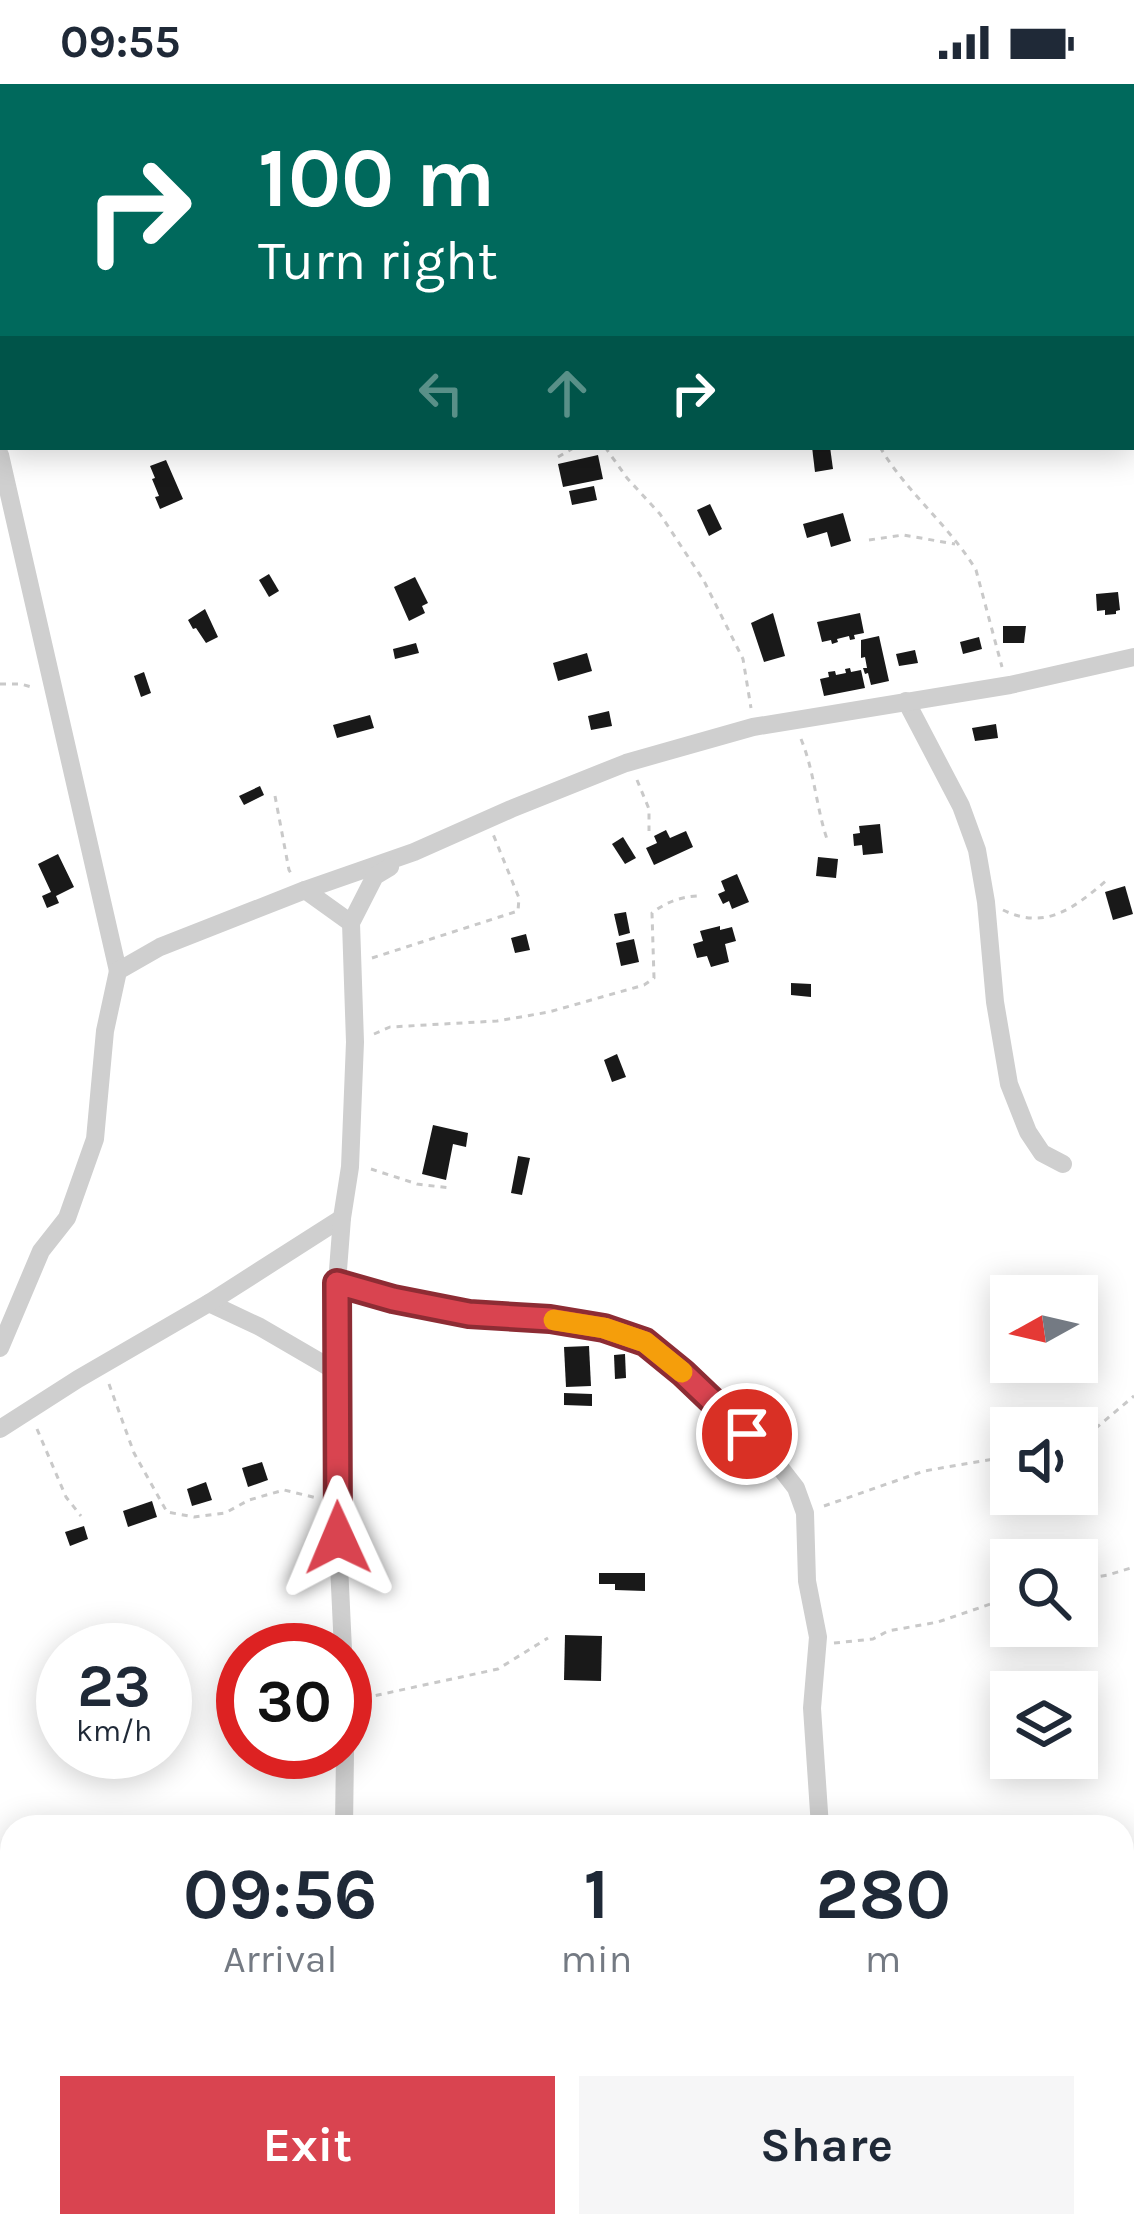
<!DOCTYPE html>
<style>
:root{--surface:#fff;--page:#f6f6f7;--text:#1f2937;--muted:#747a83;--accent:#d94450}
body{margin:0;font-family:Karla,sans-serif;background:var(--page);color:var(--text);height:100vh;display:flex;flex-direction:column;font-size:45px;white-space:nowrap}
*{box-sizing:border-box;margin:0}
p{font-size:39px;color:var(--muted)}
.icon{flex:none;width:66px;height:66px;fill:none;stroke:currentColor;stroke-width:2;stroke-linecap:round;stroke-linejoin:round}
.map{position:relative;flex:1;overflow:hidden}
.drawer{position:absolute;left:0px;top:1731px;width:1134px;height:423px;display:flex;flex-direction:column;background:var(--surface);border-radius:36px 36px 0 0;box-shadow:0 6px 30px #0003}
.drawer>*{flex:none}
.top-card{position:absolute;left:0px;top:0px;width:1134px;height:366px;box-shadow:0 6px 30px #0003;background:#00695c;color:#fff;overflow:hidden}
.needle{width:78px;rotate:262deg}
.tools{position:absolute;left:990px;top:1191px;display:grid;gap:24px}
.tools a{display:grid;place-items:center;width:108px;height:108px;border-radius:0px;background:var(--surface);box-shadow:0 6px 30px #0003;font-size:60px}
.speed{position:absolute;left:36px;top:1539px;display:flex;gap:24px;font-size:60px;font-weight:700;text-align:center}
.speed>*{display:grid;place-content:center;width:156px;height:156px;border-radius:50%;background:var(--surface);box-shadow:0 6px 30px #0003;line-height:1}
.speed small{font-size:30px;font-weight:400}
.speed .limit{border:18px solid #d22;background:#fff;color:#111}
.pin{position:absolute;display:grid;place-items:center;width:102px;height:102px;color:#fff;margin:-51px;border:6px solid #fff;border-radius:50%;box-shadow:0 3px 12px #0007}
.me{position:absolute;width:132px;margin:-66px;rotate:359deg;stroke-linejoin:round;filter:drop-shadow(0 0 9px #0008)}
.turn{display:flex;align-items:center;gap:42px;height:252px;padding:0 60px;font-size:54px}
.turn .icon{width:156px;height:156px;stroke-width:2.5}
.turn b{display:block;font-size:84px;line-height:102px}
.lanes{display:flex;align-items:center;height:114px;padding:0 60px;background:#0003;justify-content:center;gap:60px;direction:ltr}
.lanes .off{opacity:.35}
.eta{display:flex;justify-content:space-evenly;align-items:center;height:204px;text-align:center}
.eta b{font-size:72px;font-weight:700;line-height:84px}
.primary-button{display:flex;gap:24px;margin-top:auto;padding:24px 60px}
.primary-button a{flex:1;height:138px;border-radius:0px;background:var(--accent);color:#fff;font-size:48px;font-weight:700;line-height:138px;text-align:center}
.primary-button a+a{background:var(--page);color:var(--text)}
.status{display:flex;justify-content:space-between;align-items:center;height:84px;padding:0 60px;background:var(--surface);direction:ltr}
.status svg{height:33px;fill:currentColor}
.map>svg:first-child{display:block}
</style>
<div class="status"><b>09:55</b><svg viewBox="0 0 49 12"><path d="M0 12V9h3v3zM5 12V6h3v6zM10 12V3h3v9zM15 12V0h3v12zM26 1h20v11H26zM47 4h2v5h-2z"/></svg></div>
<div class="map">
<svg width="1134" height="2153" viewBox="0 0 1134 2153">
<rect width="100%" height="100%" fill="#fff"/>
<g fill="#191919">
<path d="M812 363H830L833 385 815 388Z"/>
<path d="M598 371 603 395 563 403 558 380Z"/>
<path d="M166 376 183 415 160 425 155 413 159 412 152 395 155 394 150 382Z"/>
<path d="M594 402 597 416 572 421 569 407Z"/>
<path d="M710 420 722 445 709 452 697 426Z"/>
<path d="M843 429 851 457 831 463 827 448 807 454 803 440Z"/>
<path d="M269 490 279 507 269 513 259 496Z"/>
<path d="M415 493 428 519 422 522 425 529 409 537 394 503Z"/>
<path d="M1118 508 1120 526 1116 527V530L1105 531V526L1097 527 1096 510Z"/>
<path d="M205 525 218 553 206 559 196 544 193 545 188 536Z"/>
<path d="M773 529 785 572 764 578 751 539Z"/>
<path d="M860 529 864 549 854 551 855 555 850 556 849 552 837 555 838 558 832 560 831 556 822 558 817 538Z"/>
<path d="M1003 542H1026L1024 559H1003Z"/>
<path d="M879 552 889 597 871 601 868 589 865 590 863 584H867L865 573 861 574V556Z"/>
<path d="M979 553 982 565 963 570 960 558Z"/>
<path d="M416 559 419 569 395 575 393 565Z"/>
<path d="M915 566 918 579 899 582 896 570Z"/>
<path d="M587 569 592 587 558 597 553 579Z"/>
<path d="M850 584 851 588 861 586 865 604 824 612 820 595 829 593 828 588 835 587 836 591 846 589 845 585Z"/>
<path d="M144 588 151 609 141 613 134 592Z"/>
<path d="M609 627 612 642 591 646 588 632Z"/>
<path d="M370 631 374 644 337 654 333 641Z"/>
<path d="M996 640 998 654 975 657 972 644Z"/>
<path d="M260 702 264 711 244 721 239 712Z"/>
<path d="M880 740 883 769 863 771 862 761 854 762 853 750 860 749 859 742Z"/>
<path d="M666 746 670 754 686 747 693 763 654 781 646 764 657 759 654 752Z"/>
<path d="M623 753 636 774 625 780 612 760Z"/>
<path d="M58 770 74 803 56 812 59 819 47 824 42 812 51 808 38 780Z"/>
<path d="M818 773 838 775 836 794 816 792Z"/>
<path d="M737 790 749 818 732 825 729 817 723 820 718 810 725 807 721 797Z"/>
<path d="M1125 802 1133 830 1113 836 1105 808Z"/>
<path d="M626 828 630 849 619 852 614 830Z"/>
<path d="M720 842V846L732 843 736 857 725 860 729 878 711 883 707 872 697 874 693 860 703 857 700 847Z"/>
<path d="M526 850 530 866 515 869 511 854Z"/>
<path d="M634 855 639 878 621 882 616 859Z"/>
<path d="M791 899 811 900V913L791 911Z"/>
<path d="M617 970 626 993 612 998 604 976Z"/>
<path d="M433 1041 468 1049 466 1063 453 1060 446 1096 422 1090Z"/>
<path d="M518 1072 530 1074 522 1111 511 1109Z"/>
<path d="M589 1262 591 1302 566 1303 564 1263Z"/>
<path d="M625 1270 626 1294 615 1295 614 1271Z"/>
<path d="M564 1309 592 1310V1322L564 1321Z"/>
<path d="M262 1378 268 1396 248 1403 242 1384Z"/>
<path d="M206 1398 212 1416 192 1422 187 1405Z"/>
<path d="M152 1417 157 1433 128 1443 123 1427Z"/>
<path d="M84 1442 88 1455 70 1462 65 1448Z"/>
<path d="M599 1489H645V1507L615 1506V1500H599Z"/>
<path d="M565 1551 602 1552 601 1597 564 1596Z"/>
</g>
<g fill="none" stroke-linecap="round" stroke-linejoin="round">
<g stroke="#c9c9c9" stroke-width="3" stroke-dasharray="6 6" stroke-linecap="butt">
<path d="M154 0 155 3"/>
<path d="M386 0 390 3"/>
<path d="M605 363 627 394 660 430 704 497 743 575 751 624"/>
<path d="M880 363C906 408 949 441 976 486L1002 583"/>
<path d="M558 373 575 363"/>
<path d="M869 456 903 451 955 460"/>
<path d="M0 600H21L35 604"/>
<path d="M801 655C815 689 816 724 828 758"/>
<path d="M637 696 649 725V747"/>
<path d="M275 712 289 786 292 791"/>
<path d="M1003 826C1046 847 1074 824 1107 796"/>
<path d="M372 874 518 827 519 814 493 750"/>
<path d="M374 950 390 943 497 937 549 928 644 901 654 894 652 829C665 819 679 813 697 812"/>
<path d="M371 1085 417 1100 450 1104"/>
<path d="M109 1300 134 1369 167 1428 194 1433 225 1429 249 1416 284 1406 317 1414"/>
<path d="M37 1345 66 1413 81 1432"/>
<path d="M1077 1360 1134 1312"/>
<path d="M824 1422 924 1387 1011 1372"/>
<path d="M1077 1496 1108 1491 1134 1483"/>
<path d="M834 1559 873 1555 888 1547 938 1538 1011 1513"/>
<path d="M364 1614 498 1585 548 1554"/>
<path d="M0 1951 12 1945"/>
<path d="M555 2153 568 2142"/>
</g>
<g stroke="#cfcfcf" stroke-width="18">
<path d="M333 0 335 3"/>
<path d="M715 0 716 3"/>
<path d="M8 3 9 0"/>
<path d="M0 62 3 50"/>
<path d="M0 184 3 191"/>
<path d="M0 345 3 342"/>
<path d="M0 371 118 887"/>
<path d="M906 617 961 722 977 766 986 818 995 918 1009 1000 1028 1048 1042 1069 1063 1080"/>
<path d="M305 806 351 839"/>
<path d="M337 1199 393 1215 469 1230 550 1235 604 1244 645 1258 720 1322 775 1377 796 1404 805 1429 807 1497 818 1553 812 1624 820 1743"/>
<path d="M209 1219 260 1243 339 1289"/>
<path d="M0 1264 41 1167 67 1134 95 1055 105 947 118 887 160 863 305 806 414 768 511 725 626 679 753 643 1010 601 1134 573"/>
<path d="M0 1345 78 1295 209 1219 342 1134"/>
<path d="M343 1566 336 1417 339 1289 337 1199 342 1134 350 1083 355 958 351 839 375 792 390 783"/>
<path d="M345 1616V1631"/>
<path d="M344 1743 345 1668"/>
<path d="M347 2142V2153"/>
<path d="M823 2153V2142"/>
</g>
<g stroke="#cfcfcf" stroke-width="24">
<path d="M349 3 354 0"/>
<path d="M0 207 3 206"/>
</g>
</g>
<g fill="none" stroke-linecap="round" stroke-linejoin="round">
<defs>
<path id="route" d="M338 1454 337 1199 393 1215 469 1230 550 1235 604 1244 645 1258 683 1289 747 1350"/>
</defs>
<use href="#route" stroke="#8d2c34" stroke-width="30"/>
<use href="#route" stroke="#d94450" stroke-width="21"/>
<path stroke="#f59e0b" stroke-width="21" d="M554 1236 604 1244 645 1258 682 1288"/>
</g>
</svg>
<div class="tools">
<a><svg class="needle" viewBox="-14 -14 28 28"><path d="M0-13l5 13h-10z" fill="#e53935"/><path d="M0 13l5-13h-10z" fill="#747a83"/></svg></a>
<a><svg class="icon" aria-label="sound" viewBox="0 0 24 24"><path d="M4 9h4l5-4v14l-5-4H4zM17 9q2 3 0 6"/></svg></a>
<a><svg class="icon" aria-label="search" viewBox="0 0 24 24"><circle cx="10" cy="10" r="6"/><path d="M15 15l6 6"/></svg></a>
<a><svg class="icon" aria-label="layers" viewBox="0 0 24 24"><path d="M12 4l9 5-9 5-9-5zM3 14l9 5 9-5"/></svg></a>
</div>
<div class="speed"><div>23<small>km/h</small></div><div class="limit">30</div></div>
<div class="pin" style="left:747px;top:1350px;background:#d93025"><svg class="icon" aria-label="arrive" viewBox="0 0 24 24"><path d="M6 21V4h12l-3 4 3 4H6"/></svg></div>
<svg class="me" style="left:338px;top:1454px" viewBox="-20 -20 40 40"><path d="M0-17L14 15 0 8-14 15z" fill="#d94450" stroke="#fff" stroke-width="4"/></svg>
<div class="top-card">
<div class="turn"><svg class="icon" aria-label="right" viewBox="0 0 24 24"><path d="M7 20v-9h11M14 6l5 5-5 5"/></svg><div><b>100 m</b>Turn right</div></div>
<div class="lanes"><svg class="icon off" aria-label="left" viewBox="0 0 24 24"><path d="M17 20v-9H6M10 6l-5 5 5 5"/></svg><svg class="icon off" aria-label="ahead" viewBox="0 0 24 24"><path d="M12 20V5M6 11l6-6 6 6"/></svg><svg class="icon" aria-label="right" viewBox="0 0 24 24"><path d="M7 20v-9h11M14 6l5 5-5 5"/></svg></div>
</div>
<section class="drawer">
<div class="eta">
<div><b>09:56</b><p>Arrival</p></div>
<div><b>1</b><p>min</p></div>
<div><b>280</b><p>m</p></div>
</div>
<div class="primary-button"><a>Exit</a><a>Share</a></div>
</section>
</div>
